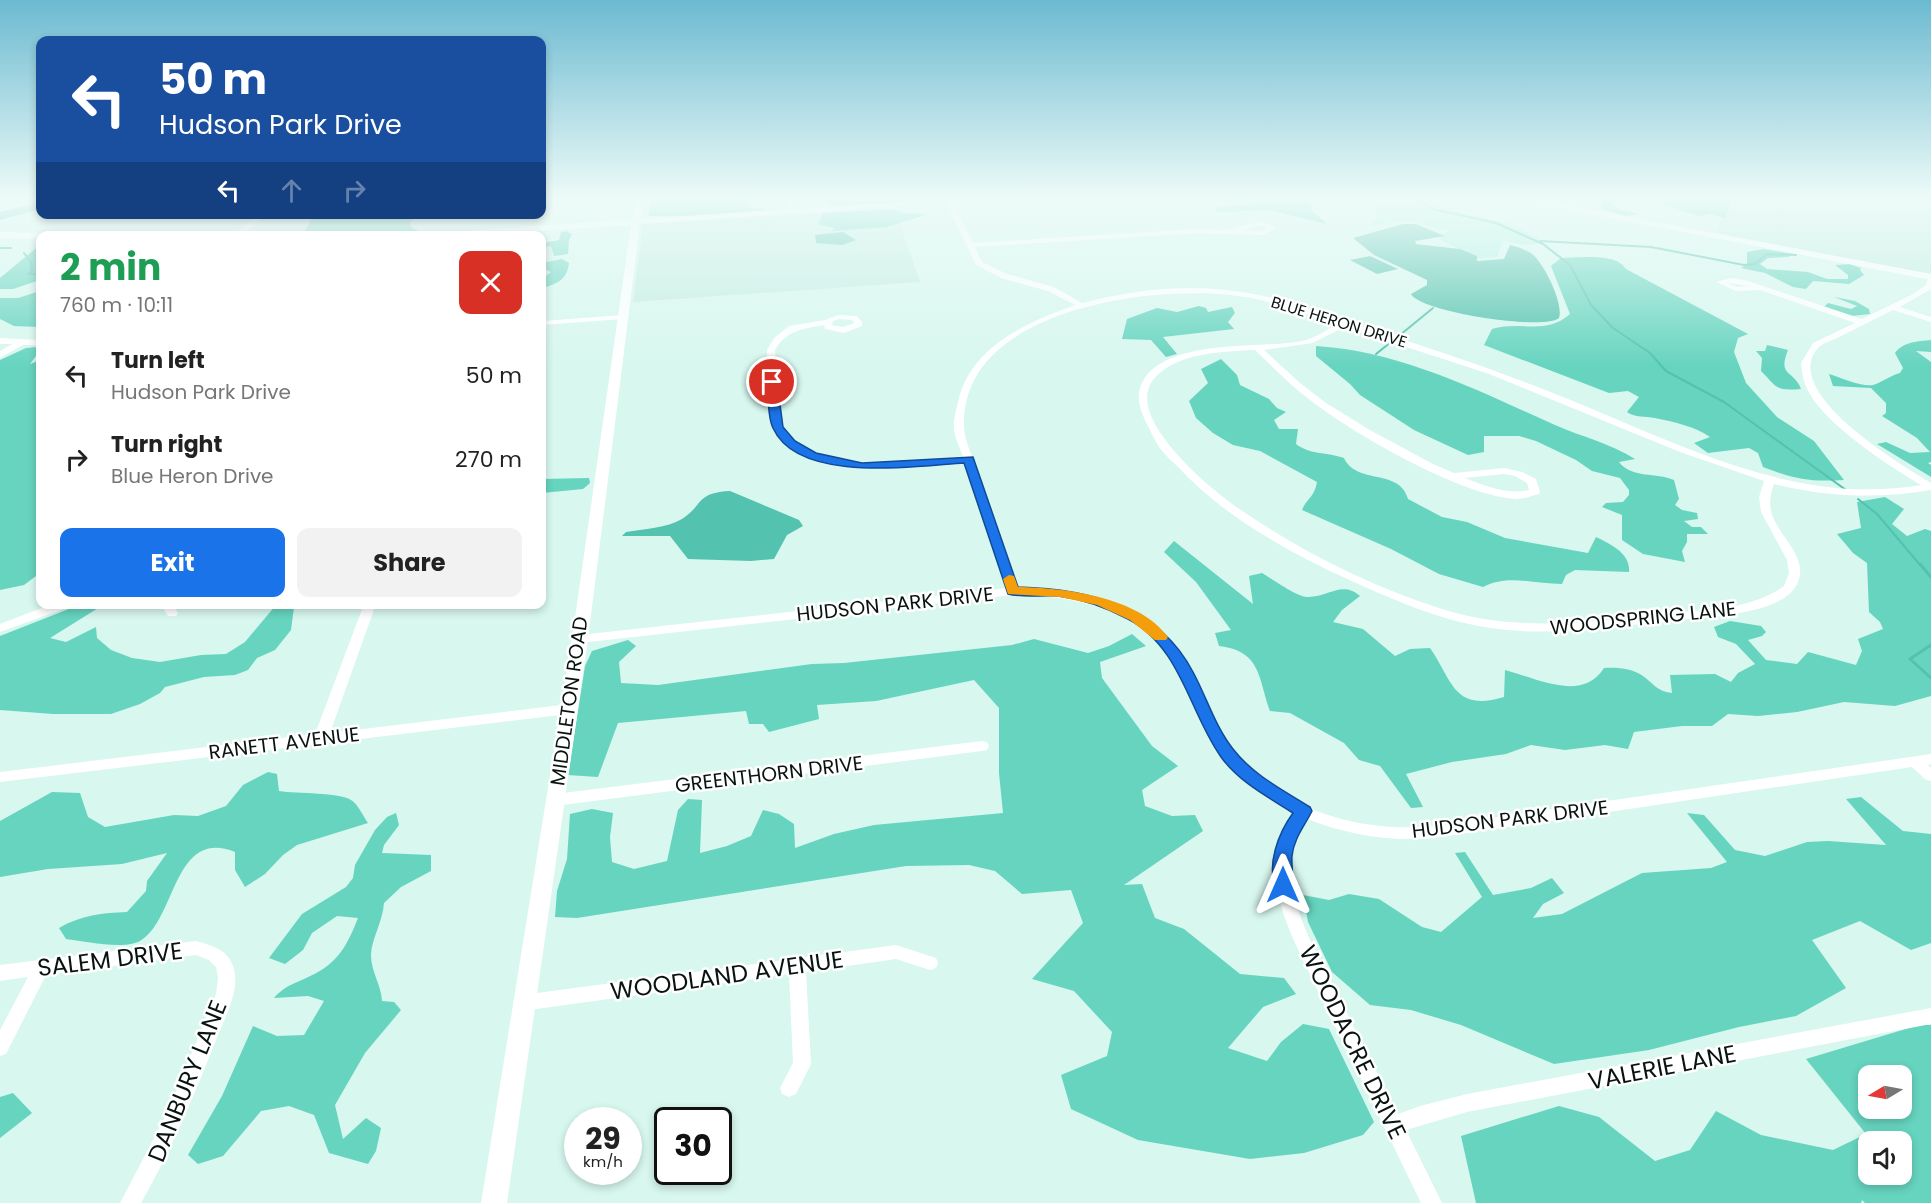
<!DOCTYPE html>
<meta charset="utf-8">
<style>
:root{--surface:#fff;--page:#f2f2f2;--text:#222;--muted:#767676;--accent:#1a73e8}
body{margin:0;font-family:Poppins,sans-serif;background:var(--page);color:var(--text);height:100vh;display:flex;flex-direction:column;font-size:22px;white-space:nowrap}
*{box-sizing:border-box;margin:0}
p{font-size:20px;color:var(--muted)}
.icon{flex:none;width:33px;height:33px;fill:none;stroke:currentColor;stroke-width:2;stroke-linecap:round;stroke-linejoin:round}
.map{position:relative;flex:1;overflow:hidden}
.sheet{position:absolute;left:36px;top:231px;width:510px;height:378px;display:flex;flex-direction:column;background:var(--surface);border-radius:12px;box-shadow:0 3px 9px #0003}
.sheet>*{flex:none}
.banner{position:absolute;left:36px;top:36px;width:510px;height:183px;border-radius:12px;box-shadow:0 3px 9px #0003;background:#1a4fa0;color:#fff;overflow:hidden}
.needle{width:39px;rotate:260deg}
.buttons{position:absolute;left:1858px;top:1065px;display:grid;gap:12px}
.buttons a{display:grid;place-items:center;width:54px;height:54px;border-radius:12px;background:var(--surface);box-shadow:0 3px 9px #0003;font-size:30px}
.speed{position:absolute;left:564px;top:1107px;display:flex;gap:12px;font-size:30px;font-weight:700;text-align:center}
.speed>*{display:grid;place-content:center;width:78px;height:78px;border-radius:50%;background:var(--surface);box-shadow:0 3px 9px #0003;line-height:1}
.speed small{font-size:15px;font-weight:400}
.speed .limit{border:3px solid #111;border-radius:9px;background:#fff;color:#111}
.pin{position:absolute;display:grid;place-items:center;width:51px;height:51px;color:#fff;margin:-26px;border:3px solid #fff;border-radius:50%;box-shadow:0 2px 6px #0007}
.me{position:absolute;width:66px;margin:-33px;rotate:0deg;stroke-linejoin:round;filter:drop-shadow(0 0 4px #0008)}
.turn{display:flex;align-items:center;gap:21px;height:126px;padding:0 24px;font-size:27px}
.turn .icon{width:78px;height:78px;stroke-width:2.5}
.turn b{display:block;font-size:42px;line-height:51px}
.lanes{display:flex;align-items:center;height:57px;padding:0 24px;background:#0003;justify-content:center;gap:30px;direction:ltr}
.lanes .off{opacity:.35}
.round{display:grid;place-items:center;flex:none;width:63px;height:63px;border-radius:12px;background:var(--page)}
.summary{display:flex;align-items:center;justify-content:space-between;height:102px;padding:0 24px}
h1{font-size:36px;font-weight:700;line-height:45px;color:#1e9e55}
.primary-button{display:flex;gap:12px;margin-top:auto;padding:12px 24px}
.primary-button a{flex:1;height:69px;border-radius:12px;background:var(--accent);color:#fff;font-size:24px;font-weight:700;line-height:69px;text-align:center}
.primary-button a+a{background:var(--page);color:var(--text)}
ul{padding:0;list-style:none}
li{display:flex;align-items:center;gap:18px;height:84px;padding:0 24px}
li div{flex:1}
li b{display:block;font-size:22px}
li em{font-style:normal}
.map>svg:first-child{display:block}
</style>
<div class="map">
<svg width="1931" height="1203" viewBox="0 0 1931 1203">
<rect width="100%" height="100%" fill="#d7f7ef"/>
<g fill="#c3ece2">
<path d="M1730 198H1931V274L1716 233Z"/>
<path d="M895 209 920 282 633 302 643 224Z"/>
</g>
<path fill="#b1f0e1" d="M1401 198H1445L1441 201 1443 208 1504 223 1539 238 1537 244 1525 245 1503 241 1497 257 1478 259 1439 239 1449 231 1413 222H1395L1370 227 1377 216 1375 211 1362 203Z"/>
<g fill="#66d4bf" fill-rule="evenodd">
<path d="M655 198H753L748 201 746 207 767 210 688 216H648L652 201Z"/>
<path d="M827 198H971L833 206 826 202Z"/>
<path d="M1595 198H1732L1725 218 1711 214 1699 216 1649 200 1611 202 1618 209 1637 214 1626 216 1602 209 1601 202Z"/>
<path d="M1302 201 1312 205 1311 210 1327 224 1269 210 1218 212 1212 207Z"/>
<path d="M895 209 903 213 928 214 887 227 832 231 835 228 818 224 823 213Z"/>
<path d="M313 215H417L410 223 412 228 421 232 303 235Z"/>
<path d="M566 231 572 234 569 240 568 254 554 256 551 246 542 247 543 243 559 240 561 232Z"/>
<path d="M35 249H40V280L13 289H0V278Z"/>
<path d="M1763 249 1794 254 1788 257 1768 258 1760 264 1767 269 1808 272 1827 279H1848V275L1835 265 1850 264 1861 268 1860 270 1864 275 1849 284 1813 281 1806 289 1793 287 1765 273 1741 268 1747 264V252Z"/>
<path d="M1561 258C1578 258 1616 252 1626 269L1748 334 1738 338 1734 352 1746 383 1777 417 1814 441 1844 480C1810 482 1794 479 1763 467L1758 453 1749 448 1708 453 1694 443 1710 437C1695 426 1673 422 1655 418 1645 416 1636 418 1627 412L1639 397 1628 391 1609 393 1484 345 1492 329C1521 320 1545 336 1570 314L1551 266Z"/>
<path d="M562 259 569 263C567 280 557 284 542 288V279L551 272 542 268V263Z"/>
<path d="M40 291V327L14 326 0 319V298H18Z"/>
<path d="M1834 297 1855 301 1869 309 1870 314 1851 316 1824 307 1828 303 1851 309 1857 306Z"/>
<path d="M1199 306 1206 308 1208 312 1232 307 1235 313 1228 322 1234 329 1163 337 1177 354 1166 357 1151 340 1122 339 1127 319 1157 308 1177 312Z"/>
<path d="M1931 340V352L1916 351 1931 362V462L1928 463 1931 465V477L1877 444 1886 442 1910 453 1930 452 1917 438 1882 416 1886 413V403L1871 388 1833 386 1829 374C1842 378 1861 387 1873 385 1881 383 1891 375 1900 373L1903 368 1895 353C1903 342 1918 341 1931 340Z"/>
<path d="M1767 345 1788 350C1777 377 1794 370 1801 389 1775 391 1778 388 1761 371L1762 358 1756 351H1765Z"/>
<path d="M1316 346C1400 351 1479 391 1555 425 1582 437 1610 443 1635 459L1619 462C1632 479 1656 472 1674 480L1679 499 1675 505 1682 510 1697 513 1698 519 1684 521 1692 527H1701L1708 534H1687V542L1682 551 1685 562 1643 554 1622 540V515L1602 507 1606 503 1623 502 1629 495V490L1620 478 1592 471 1576 460 1536 441 1519 436H1484V452L1468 455 1414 430 1360 395 1350 384 1316 356Z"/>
<path d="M37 347 36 356 30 364 40 360V573L24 585 0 590V360L26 348Z"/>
<path d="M1221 359 1237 375 1240 385 1269 399 1277 408 1286 412 1274 420 1279 429H1298L1296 444C1310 455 1327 452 1344 458 1356 485 1400 468 1408 499L1442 517 1467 522 1505 538 1588 553 1596 537C1610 544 1631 553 1629 572L1575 570 1566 575 1562 584C1535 584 1508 574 1483 587L1439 574 1391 549 1302 510C1307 498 1314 498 1317 482L1260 451 1233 445 1213 433 1196 418 1189 401 1208 383 1201 369Z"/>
<path d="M589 478 590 483 583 489 542 493V479Z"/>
<path d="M1885 497 1904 509 1892 524 1907 536 1925 529 1931 531V696L1895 706 1844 702 1797 712 1758 716 1728 714 1712 726H1682L1634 732 1628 749 1605 745 1565 750 1531 745 1506 754 1452 762 1406 774 1423 807 1411 808 1380 766 1359 760 1344 743 1290 713 1270 711C1258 677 1261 651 1219 646L1215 633 1231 630 1196 582 1164 552 1174 541 1253 604 1249 576 1262 573C1272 579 1297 597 1307 597 1328 598 1341 580 1360 596L1342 610 1333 622 1363 629 1395 656 1410 649 1430 648C1453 681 1453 712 1504 697L1505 670C1536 678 1582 703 1604 668 1617 667 1631 668 1643 676 1654 684 1658 692 1672 693L1670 675 1715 674 1731 682 1738 673 1755 664 1736 644 1718 637 1714 627 1730 621 1761 626 1766 632 1762 636 1748 640 1766 660 1797 664 1808 652 1856 665 1862 651 1858 639 1883 629 1880 622 1869 612 1867 563 1853 553 1837 534 1861 528 1857 502Z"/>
<path d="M79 605H100L95 610 50 638 66 642 96 627 97 638 111 650 132 658 160 662 201 655 226 654 245 642 276 605 294 607 291 630 275 650 257 658 248 670 235 675 204 677 165 687 160 693 140 704 111 714H53L0 710V636Z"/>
<path d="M1132 634 1146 646 1100 662 1102 678 1152 746 1178 766 1142 790 1145 806 1172 816 1195 815 1203 831 1124 885 1142 884 1155 918 1184 929 1240 974 1284 978 1296 994 1263 1007 1228 1048 1267 1061 1281 1042 1303 1024 1329 1029 1374 1122 1363 1135 1304 1153 1250 1159 1138 1140 1071 1109 1061 1075 1107 1056 1112 1032 1074 991 1032 979 1083 923 1071 890 1022 894 995 871 969 865 906 866 577 918 555 917 557 891 567 859 570 814 592 809 613 813 610 837 612 862 634 869 667 861 678 810 688 799 702 800 700 853 727 846 751 836 763 810 779 814 794 824 795 848 834 834 874 825 1003 813 999 773V708L974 680 876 701 817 705 819 719 769 732 763 724H749L746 711 618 723 598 777 568 775 585 666 592 651 628 640 636 646 619 662 621 683 658 685 812 664 844 663 1012 645 1034 639 1088 653 1109 646Z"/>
<path d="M268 772 277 774 279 791C297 794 339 792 351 800 358 804 363 816 368 823L297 845 283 855 265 874 245 887 235 870V852C173 827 176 921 140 941 124 950 84 941 66 939L59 928C81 915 103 913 127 912L146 891 147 881 167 853 122 864 48 869 0 877V821L52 792 80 793 88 817 105 827 174 815 198 816 226 806 243 785Z"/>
<path d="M1861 797 1903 831 1931 834V943L1911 950 1860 921 1812 940 1846 988 1796 1016 1739 1027 1649 1050 1554 1064 1461 1025 1411 1010 1370 1005 1332 972 1308 922 1303 895 1329 900 1349 894 1379 899 1422 927 1441 932 1482 897 1455 853 1465 852 1493 895 1531 888 1552 878 1564 893 1543 904 1533 918 1562 914 1642 873 1711 868 1727 862 1687 813 1704 815 1735 850 1765 856 1807 842 1828 841 1886 845 1846 799Z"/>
<path d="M396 813 399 825 384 845 382 853 431 855V871L401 887 384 903C383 921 371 940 371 955 371 972 381 984 382 1001L394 1002 401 1010 365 1053 335 1105 343 1139 366 1118 381 1128 376 1151 368 1164 329 1153 314 1115 289 1106 261 1111 223 1156 198 1164 188 1155 222 1096 253 1026 277 1036 304 1035 324 1001 308 996 274 998C287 983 301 982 318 972 340 960 349 941 358 918L337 916 312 933 303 950 285 964 269 958 302 914 346 887 353 878 355 865 375 830 387 817Z"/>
<path d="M1919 1025H1931V1203H1865L1862 1200 1861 1203H1476L1461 1136 1559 1106 1599 1117 1655 1161 1690 1150 1716 1111 1761 1135 1833 1150 1866 1134 1806 1059ZM1869 1076H1902V1108H1869ZM1869 1142H1902V1174H1869Z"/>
<path d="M13 1093 32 1113 0 1138V1097Z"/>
</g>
<g fill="#53c2ae">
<path d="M1403 224H1416L1445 236 1415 241 1416 244 1460 249 1477 256V261L1504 259 1510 245C1518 247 1525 249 1532 254 1544 263 1564 304 1559 318 1544 331 1420 312 1411 294L1427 285V280L1374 255 1353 238Z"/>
<path d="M843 232 856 240 842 245 816 243 815 235Z"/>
<path d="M1370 256 1398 269 1377 274 1350 260Z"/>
<path d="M730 491 799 520 803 526 787 535 774 559 751 561 688 559 670 536H622L626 532C643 529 667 528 682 519 704 505 695 493 730 491Z"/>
</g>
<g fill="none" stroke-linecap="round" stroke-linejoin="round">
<g stroke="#53c2ae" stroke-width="2">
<path d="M1416 198 1432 209 1496 223 1543 244 1570 265 1591 305 1613 328 1650 353 1666 371 1724 402 1846 490"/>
<path d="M1540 241 1651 247 1744 265 1755 264 1767 254 1796 255"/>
<path d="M0 248H11"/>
<path d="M24 253 31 262 32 271 28 274H40"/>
<path d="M1400 335 1433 308"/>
<path d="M1376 354 1391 342"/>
<path d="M1858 499 1877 514 1921 566"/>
</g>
<g stroke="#53c2ae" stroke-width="3">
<path d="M1920 564 1931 577"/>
<path d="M1931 645 1910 659 1931 678"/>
</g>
<g fill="#fff" fill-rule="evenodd">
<path d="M784 198H791L796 213H792Z"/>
<path d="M949 200 952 202 973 243 1198 229C1209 229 1221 231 1231 229 1248 227 1261 215 1276 229L1263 235 1198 233 975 247 982 262 1007 274 1054 287 1082 303C1132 290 1183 284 1235 291 1277 296 1316 312 1357 325 1441 351 1523 379 1604 414 1706 457 1808 504 1921 485 1889 466 1814 418 1804 381 1802 376 1802 369 1801 363L1813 343 1855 323 1760 290 1736 291 1716 282 1731 278 1745 280 1862 319 1911 295 1925 286 1928 279H1931V289L1900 307 1931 317V322L1893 310C1875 319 1857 328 1839 337 1833 340 1823 343 1819 347 1777 391 1901 465 1931 483V490C1877 499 1827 497 1774 484 1771 493 1769 501 1771 511 1777 537 1815 560 1794 589 1777 613 1713 617 1685 619 1616 626 1548 639 1479 626 1440 619 1401 603 1365 587 1298 557 1228 521 1178 467 1172 461 1164 454 1159 447 1155 441 1152 434 1149 428 1141 413 1134 397 1143 381 1168 338 1260 349 1302 341 1315 338 1326 330 1337 324 1302 313 1268 299 1231 295 1146 286 959 310 964 428 965 442 973 458 978 471 991 510 1004 549 1018 587 1070 589 1128 597 1166 636 1194 664 1203 702 1222 735 1265 806 1355 834 1434 826L1931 754V764L1928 765 1931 768V781L1926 780 1912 767 1434 838C1390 842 1348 835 1307 819 1296 838 1289 858 1292 880 1296 919 1318 956 1336 991 1356 1032 1377 1073 1398 1114L1420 1106 1467 1094 1931 1008V1024L1467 1112 1406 1130 1442 1203H1421L1300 954C1276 903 1264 865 1295 814 1256 795 1223 765 1204 726 1193 704 1187 679 1172 660 1134 607 1074 596 1013 595L580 643 576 642 574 639 580 635 1006 588 965 462 892 469 851 468 808 457 782 441 771 423 767 350 774 338 789 326 825 320 838 315 857 316 862 322V326L844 333 825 329 824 325C803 329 787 330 775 350L781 423 789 437 816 453 851 462 892 463 963 457C960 448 955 438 954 430 953 421 956 410 958 402 970 347 1027 322 1075 305L1048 291 1001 278 976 265 946 202ZM1255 226H1262L1267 229 1262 231 1243 230ZM1728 283 1748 286 1737 287ZM839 319 852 320 854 323 843 327 832 325 833 321ZM1345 327 1489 374 1680 452 1764 481 1759 497 1761 512 1787 560 1789 573 1784 586C1748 611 1704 609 1662 614 1589 623 1514 632 1442 609 1373 587 1304 553 1244 512 1216 494 1123 419 1153 380 1176 352 1222 352 1255 350 1273 367 1290 385 1310 400 1354 434 1461 496 1516 499 1523 499 1532 496 1539 494L1540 492 1536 479 1522 472 1504 468 1454 473 1433 464 1368 429 1326 403 1300 383 1264 350 1312 343ZM1504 474 1515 476 1527 483 1529 490C1507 495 1485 486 1465 478Z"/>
<path d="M260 214H268L240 236H232Z"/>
<path d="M621 315H624V319L542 325V321Z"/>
<path d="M0 338 40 340V345H23L0 358V351L12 344H0Z"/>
<path d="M52 604H71L69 607 0 632V624Z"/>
<path d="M160 604H172L178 613 176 616H168Z"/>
<path d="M364 604H376L330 733 569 704 574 706 576 709 574 712 569 714 0 782V772L315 734Z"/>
<path d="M982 741 987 742 989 746 987 750 982 751 555 806 550 804 548 800 550 796 555 794Z"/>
<path d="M196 941C213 946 229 950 234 969 240 992 224 1019 216 1040 194 1096 171 1151 141 1203H120L167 1113 216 994 218 978 216 967 209 960 196 955 46 975 6 1054 0 1056V1030L28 977 0 981V965Z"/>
<path d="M896 945 936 958 938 963 936 968 930 970 896 959 806 972 811 1064 796 1094 789 1097 782 1094 780 1088 793 1063 789 974 522 1011 516 1009 513 1003 516 997 522 995Z"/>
</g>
<g fill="#fff" fill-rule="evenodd">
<path d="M0 198H7L0 201Z"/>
<path d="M635 198H643L641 219 964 198H1016L640 224 588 639 507 1203H481L572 639 631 225 457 236H403L632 219Z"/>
<path d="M1508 198H1528L1931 274V280Z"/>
<path d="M0 232 40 233 44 236H40V239L0 238Z"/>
</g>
<path fill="#50bfab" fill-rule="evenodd" d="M40 202V209L0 220V212Z"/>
</g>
<linearGradient id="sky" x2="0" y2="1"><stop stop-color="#6cbad1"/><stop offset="0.54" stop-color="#edfbf8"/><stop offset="1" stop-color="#edfbf8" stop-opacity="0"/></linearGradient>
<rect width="1931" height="367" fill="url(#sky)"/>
<path fill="#1a73e8" stroke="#114b97" stroke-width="1.5" d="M772 379 777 382 783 427 795 441 816 453 862 463 973 457 1018 587C1088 589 1158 605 1193 672 1207 698 1215 726 1233 749 1253 775 1283 790 1310 807L1312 811C1304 827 1294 838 1292 856 1291 867 1295 880 1290 890L1283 892 1277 890C1265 866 1279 832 1293 813 1268 797 1239 782 1221 757 1189 712 1181 647 1128 619 1107 608 1082 599 1058 596 1042 595 1024 598 1008 594L964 463C916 466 798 484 773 428 767 416 769 396 767 382Z"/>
<path fill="#f59e0b" d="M1009 575 1014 576 1018 587C1064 588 1138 596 1168 637L1166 640H1155L1130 620 1097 605 1060 597 1008 594 1003 579Z"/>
<g text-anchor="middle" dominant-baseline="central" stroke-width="5" stroke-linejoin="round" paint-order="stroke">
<g font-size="16" fill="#091411" stroke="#fff">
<text transform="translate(1339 322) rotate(17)">BLUE HERON DRIVE</text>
</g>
<g font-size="20" fill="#091411" stroke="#fff">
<text transform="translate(895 604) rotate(-6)">HUDSON PARK DRIVE</text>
<text transform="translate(1643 618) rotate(-6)">WOODSPRING LANE</text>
<text transform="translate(569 701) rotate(-82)">MIDDLETON ROAD</text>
<text transform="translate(284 743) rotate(-7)">RANETT AVENUE</text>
<text transform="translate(769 774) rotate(-7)">GREENTHORN DRIVE</text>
<text transform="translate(1510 819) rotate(-7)">HUDSON PARK DRIVE</text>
</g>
<g font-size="24" fill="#091411" stroke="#fff">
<text transform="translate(110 959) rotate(-7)">SALEM DRIVE</text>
<text transform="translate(727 975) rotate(-8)">WOODLAND AVENUE</text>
<text transform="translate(1353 1042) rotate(64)">WOODACRE DRIVE</text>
<text transform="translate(1662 1067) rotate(-11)">VALERIE LANE</text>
<text transform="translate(187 1081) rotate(-68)">DANBURY LANE</text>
</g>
</g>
</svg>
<div class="buttons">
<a><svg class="needle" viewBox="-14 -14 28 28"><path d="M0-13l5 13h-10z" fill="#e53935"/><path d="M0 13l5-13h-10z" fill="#767676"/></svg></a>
<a><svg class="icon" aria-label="sound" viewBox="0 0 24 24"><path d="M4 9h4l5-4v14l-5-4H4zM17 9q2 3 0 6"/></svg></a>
</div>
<div class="speed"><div>29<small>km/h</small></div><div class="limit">30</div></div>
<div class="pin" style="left:772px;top:382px;background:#d93025"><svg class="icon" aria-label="arrive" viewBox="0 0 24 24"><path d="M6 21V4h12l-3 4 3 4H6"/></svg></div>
<svg class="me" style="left:1283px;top:885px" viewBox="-20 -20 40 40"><path d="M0-17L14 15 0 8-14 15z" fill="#1a73e8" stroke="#fff" stroke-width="4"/></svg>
<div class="banner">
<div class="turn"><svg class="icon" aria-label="left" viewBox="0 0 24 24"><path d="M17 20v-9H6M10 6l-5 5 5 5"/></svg><div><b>50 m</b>Hudson Park Drive</div></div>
<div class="lanes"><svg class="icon" aria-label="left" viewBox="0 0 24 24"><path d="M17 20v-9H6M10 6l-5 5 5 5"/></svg><svg class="icon off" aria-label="ahead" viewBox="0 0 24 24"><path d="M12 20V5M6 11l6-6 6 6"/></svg><svg class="icon off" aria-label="right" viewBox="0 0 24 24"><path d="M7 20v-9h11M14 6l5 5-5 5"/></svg></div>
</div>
<section class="sheet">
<div class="summary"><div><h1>2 min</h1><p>760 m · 10:11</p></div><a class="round" style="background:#d93025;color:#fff"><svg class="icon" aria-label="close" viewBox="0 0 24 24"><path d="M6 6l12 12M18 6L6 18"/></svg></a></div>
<ul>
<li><svg class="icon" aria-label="left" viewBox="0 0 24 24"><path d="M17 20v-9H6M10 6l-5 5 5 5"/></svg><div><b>Turn left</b><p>Hudson Park Drive</p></div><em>50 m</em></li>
<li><svg class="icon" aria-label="right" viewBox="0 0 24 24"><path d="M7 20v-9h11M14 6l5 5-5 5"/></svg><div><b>Turn right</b><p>Blue Heron Drive</p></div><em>270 m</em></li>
</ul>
<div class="primary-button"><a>Exit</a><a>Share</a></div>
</section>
</div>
